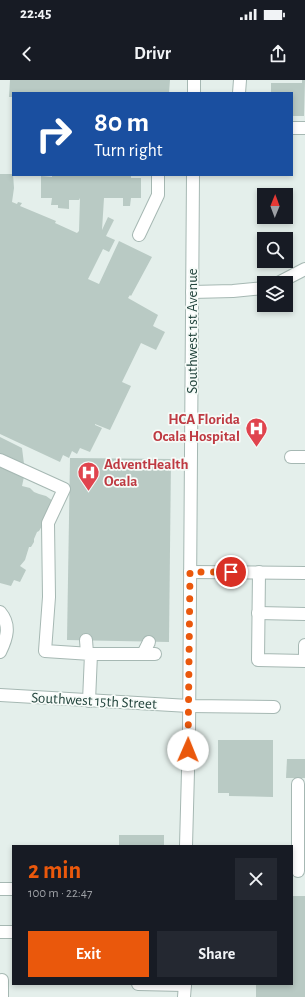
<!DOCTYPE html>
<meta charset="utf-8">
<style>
:root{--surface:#171b24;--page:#242831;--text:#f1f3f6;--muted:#9ea1a6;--accent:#ea580c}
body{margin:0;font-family:"Alegreya Sans",sans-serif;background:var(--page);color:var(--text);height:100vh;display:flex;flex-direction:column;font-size:15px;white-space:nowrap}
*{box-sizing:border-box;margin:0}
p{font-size:13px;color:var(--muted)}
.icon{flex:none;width:22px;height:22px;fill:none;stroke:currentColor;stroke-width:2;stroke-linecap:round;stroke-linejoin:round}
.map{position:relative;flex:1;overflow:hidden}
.sheet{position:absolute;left:12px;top:765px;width:281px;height:140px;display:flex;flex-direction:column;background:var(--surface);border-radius:0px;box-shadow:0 2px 6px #0003}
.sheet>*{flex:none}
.top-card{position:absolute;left:12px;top:12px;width:281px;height:84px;border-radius:0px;box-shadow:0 2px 6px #0003;background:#1a4fa0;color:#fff;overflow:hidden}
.needle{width:26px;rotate:1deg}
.fabs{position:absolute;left:257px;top:108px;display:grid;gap:8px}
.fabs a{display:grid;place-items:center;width:36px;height:36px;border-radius:0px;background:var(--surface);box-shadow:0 2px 6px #0003;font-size:20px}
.pin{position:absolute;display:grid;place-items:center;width:34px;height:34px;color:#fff;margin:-17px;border:2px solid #fff;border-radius:50%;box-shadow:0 1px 4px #0007}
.me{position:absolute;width:44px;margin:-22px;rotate:1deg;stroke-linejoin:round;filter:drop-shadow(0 0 3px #0008)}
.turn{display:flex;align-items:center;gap:14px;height:84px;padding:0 16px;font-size:18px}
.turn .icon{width:52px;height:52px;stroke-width:2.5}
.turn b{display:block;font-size:28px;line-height:34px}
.round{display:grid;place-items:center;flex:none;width:42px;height:42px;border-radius:0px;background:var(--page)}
.overview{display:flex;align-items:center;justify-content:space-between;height:68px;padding:0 16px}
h1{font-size:24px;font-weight:700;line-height:30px;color:var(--accent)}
.action{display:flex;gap:8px;margin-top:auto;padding:8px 16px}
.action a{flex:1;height:46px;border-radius:0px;background:var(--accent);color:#fff;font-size:16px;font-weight:700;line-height:46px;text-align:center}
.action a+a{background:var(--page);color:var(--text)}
.status{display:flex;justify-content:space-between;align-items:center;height:28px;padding:0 20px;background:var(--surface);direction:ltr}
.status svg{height:11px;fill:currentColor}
header{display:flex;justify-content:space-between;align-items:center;height:52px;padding:0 16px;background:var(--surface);font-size:18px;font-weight:700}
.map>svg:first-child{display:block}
</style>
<div class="status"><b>22:45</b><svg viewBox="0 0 49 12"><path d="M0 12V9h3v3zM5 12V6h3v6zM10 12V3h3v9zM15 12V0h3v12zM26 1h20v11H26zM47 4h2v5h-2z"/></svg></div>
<header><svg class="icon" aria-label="back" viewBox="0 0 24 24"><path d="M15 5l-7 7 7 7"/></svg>Drivr<svg class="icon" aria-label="share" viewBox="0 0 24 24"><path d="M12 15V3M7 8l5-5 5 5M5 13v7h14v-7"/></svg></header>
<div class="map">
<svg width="305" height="917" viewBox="0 0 305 917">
<rect width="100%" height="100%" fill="#e4efeb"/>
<g fill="#b9cac4">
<path d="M10 0H170L169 13H13V17H9Z"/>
<path d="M302 0H305L304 36H292V13H271V3H302Z"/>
<path d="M0 94H13L14 108 12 122 17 124 18 122 22 123 20 126 56 141 55 143 77 153 79 151 80 118 79 120H69V129L58 128V125H51L52 118H41V96L52 97V95H102V96H131V98H141V118H131L130 126H123V118H104L102 150 108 137 114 140 106 156 115 160 109 172 103 169 88 199 99 204 119 161 152 177 131 216 130 215 128 218 158 235 153 246 165 252 156 270 141 263 122 302 131 306 110 350 95 344V345L102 348 90 372 80 368 77 374 72 371 69 378 63 375 60 382 0 354Z"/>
<path d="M0 357 22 368 25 392 22 406 30 408 34 412 39 414 46 416 53 421 42 444V446L39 451 37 452 34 459V462L31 467H29L25 480 20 486 26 490 20 502 14 500 11 506 0 503Z"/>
<path d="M70 378 171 379 169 562 67 560Z"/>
<path d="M218 660H273V717L229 716V713H218Z"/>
<path d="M287 679H305V698H286Z"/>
<rect x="119" y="755" width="45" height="11"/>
<path d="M292 816H305V917H256V904H292Z"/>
</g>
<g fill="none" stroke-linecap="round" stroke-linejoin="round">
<defs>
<g id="minor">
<path d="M194 13V0"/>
<path d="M239 13 240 0"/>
<path d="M292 48H305"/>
<path d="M139 155 158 115V95"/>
<path d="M278 203 305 189"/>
<path d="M192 212 233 211 264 208"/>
<path d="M291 377H305"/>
<path d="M0 380 64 409 48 443 49 517 45 571 91 574 89 621"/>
<path d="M190 492 305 493"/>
<path d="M259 492 258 580 305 581V565"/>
<path d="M0 532C11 545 7 558 0 572"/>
<path d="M258 533 305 534"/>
<path d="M86 560 87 573"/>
<path d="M91 574H155"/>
<path d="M143 574 149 562"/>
<path d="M0 615 189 626 274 627"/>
<path d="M186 766 189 654 193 95"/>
<path d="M298 791V704"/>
<path d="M0 809H13"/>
<path d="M0 852H13"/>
<path d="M138 904 185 905"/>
<path d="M2 917V900"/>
<path d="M184 917 185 904"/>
</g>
</defs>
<use href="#minor" stroke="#a6b8b3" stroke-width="14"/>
<use href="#minor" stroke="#fff" stroke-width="12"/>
</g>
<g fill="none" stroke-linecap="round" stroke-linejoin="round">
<path stroke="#ea580c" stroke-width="7" stroke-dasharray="0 12.6" d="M188 670 190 492H231"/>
</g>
<defs>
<symbol id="hospital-pin" viewBox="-11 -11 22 30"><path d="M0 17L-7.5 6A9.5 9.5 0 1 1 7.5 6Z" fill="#e0444e" stroke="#f6fbf8"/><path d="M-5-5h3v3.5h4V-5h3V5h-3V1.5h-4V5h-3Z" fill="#fff"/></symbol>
</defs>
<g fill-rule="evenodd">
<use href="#hospital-pin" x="244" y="336" width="25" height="34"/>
<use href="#hospital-pin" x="76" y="380" width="25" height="34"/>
</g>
<g text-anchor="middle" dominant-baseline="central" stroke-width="3.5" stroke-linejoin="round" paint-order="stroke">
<g font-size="15" fill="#21433b" stroke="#f6fbf8">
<text transform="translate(192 251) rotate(-90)">Southwest 1st Avenue</text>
<text transform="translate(94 621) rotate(3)">Southwest 15th Street</text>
</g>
<g font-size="15" font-weight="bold" fill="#be3a42" stroke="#f6fbf8" text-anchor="end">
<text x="240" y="339">HCA Florida<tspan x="240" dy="17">Ocala Hospital</tspan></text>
<text x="104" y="384" text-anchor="start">AdventHealth<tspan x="104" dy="17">Ocala</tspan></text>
</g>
</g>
</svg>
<div class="fabs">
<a><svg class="needle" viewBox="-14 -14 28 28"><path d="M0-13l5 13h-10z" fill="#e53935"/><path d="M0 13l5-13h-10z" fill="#9ea1a6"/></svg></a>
<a><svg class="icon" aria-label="search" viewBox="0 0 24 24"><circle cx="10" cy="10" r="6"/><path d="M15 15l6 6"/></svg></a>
<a><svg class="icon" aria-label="layers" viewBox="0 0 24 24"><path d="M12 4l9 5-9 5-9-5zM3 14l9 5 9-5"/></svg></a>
</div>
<div class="pin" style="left:231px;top:492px;background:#d93025"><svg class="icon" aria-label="arrive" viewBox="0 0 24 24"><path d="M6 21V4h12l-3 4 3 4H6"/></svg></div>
<svg class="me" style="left:188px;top:670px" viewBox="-20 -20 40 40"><circle r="19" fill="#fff"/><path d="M0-13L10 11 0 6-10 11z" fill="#ea580c"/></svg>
<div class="top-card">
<div class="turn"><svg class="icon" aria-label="right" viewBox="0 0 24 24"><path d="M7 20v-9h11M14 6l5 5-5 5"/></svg><div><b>80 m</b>Turn right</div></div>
</div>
<section class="sheet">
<div class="overview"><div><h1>2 min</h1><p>100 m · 22:47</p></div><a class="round"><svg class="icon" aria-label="close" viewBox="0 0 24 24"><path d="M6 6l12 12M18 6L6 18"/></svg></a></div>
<div class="action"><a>Exit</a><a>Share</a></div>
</section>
</div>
